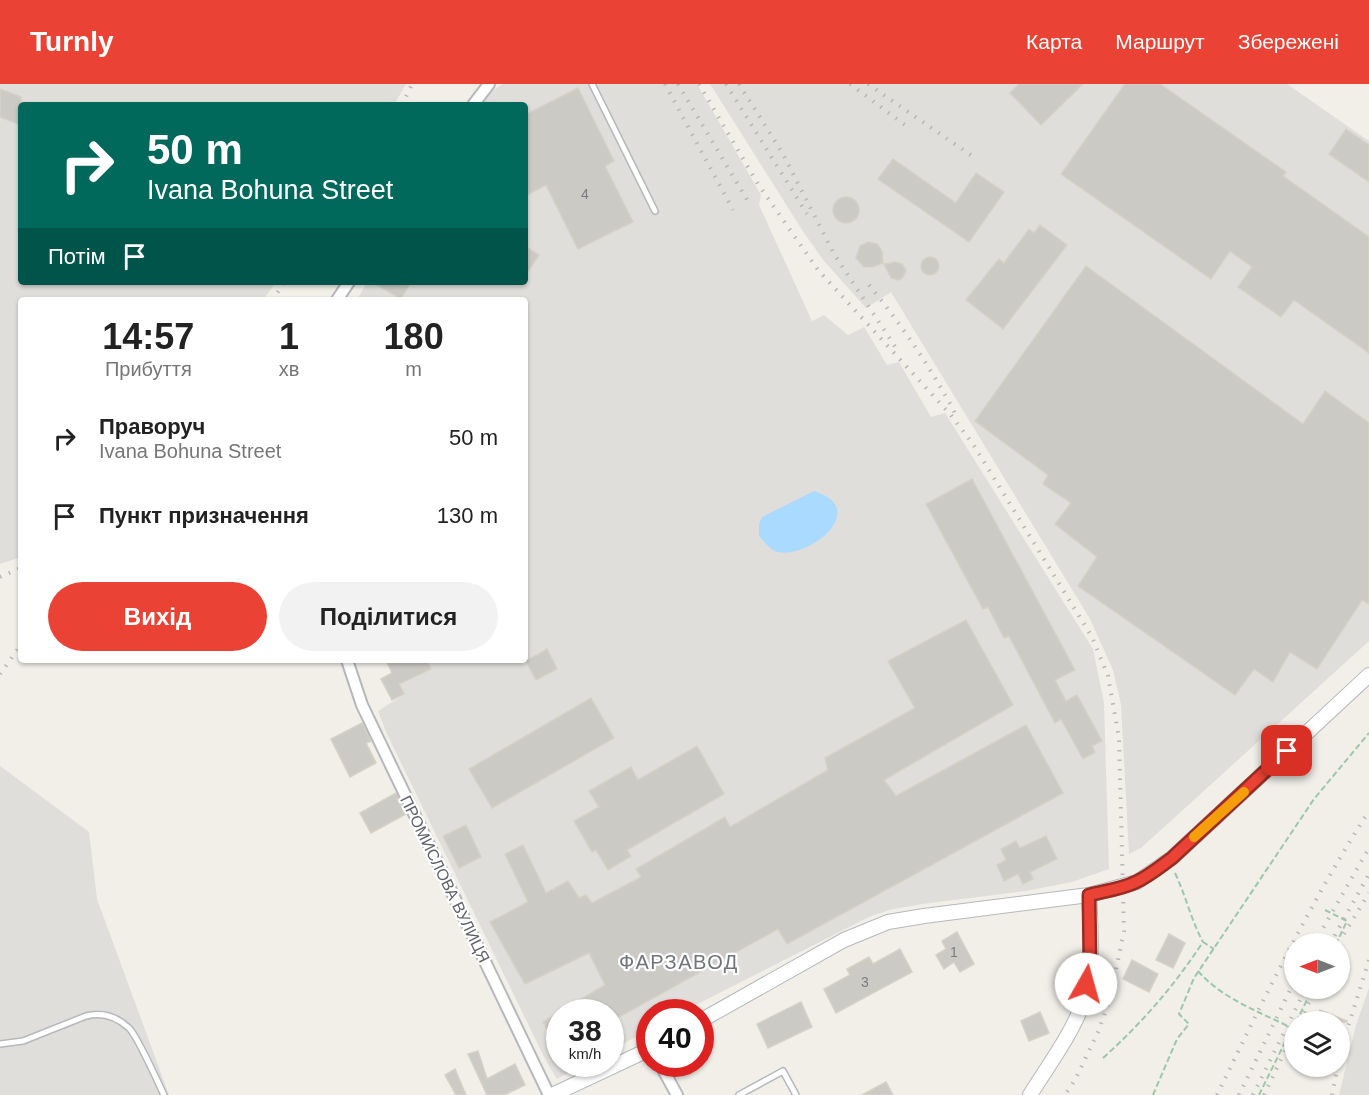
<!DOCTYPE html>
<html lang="uk">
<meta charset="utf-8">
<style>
:root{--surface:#fff;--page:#f2f2f2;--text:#222;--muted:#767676;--accent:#ea4335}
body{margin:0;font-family:Helvetica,sans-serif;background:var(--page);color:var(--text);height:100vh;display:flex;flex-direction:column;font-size:22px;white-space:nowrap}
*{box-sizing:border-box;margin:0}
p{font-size:20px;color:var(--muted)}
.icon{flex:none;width:33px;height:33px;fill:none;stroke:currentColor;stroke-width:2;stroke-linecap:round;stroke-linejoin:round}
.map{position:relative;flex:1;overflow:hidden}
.panel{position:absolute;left:18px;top:213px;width:510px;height:366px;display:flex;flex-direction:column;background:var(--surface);border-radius:6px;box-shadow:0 2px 4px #0004}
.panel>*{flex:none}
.hud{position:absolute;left:18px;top:18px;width:510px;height:183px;border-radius:6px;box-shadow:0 2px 4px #0004;background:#00695c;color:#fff;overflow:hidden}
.needle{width:39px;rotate:270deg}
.tools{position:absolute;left:1284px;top:849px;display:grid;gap:12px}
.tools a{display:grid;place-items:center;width:66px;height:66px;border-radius:50%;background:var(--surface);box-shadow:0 2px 4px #0004;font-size:30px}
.speed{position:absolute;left:546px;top:915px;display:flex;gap:12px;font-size:30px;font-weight:700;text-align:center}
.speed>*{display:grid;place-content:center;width:78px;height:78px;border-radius:50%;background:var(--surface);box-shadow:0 2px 4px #0004;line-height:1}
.speed small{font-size:15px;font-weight:400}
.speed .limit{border:9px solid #d22;background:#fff;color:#111}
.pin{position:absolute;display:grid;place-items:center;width:51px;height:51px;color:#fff;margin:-26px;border-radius:12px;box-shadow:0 3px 9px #0006}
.me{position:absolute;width:66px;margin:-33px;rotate:7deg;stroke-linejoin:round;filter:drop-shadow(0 0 4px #0008)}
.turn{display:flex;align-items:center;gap:21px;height:126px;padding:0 30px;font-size:27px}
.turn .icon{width:78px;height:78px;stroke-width:2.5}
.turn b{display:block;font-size:42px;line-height:51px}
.then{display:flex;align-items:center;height:57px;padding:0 30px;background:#0003;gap:12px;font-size:22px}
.eta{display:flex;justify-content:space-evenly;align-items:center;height:102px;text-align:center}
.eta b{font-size:36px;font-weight:600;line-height:42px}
.action{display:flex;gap:12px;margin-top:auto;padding:12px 30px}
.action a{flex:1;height:69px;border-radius:36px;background:var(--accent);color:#fff;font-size:24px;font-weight:600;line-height:69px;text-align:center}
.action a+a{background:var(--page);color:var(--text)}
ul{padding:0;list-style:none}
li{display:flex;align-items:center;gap:18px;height:78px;padding:0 30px}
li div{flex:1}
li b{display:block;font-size:22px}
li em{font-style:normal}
header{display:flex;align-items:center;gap:36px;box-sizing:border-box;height:84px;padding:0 30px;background:var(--accent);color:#fff}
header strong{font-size:28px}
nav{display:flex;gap:33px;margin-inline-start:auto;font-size:21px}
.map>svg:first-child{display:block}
</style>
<header>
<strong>Turnly</strong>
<nav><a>Карта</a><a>Маршрут</a><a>Збережені</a></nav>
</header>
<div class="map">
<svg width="1369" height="1011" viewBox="0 0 1369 1011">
<rect width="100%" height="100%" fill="#f1efe8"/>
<g fill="#e0deda">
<path d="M0 0H406L394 21H21V198H276L263 216H21V473L0 480Z"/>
<path d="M503 0H697L761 111 759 121 812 237 824 231 848 251 864 243 887 281 899 278 931 333 945 329 1093 565 1104 619 1109 785 1072 798 1026 807 922 820 889 826 869 833 682 928H650L649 946 611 966 610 928H560V980H585L557 995 547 979 387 650 378 627 403 611 386 576H525V216H357L367 198H525V21H482L490 8Z"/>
<path d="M710 0H1287L1369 57V557L1141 764 1129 770 1121 620 1113 586 1090 535 891 208 866 224 824 177 804 149Z"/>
<path d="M0 682 89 748 97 815 169 1011H0Z"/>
<path d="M1369 904V1011H1339L1356 941Z"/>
</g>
<path fill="#aadaff" d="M814 407C875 426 801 481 773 466 768 463 763 456 759 452V440L762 433Z"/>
<g fill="#cccac5" stroke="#d6d1c6" stroke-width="1.5">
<path d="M1019 0H1083L1041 41 1010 9Z"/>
<path d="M1125 0H1160L1286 88 1283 92 1369 153V269L1294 216 1281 233 1238 203 1252 183 1230 167 1211 195 1061 90Z"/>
<path d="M578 4 614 77 605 82 633 138 578 165 546 101 525 112V31Z"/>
<path d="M0 5 21 13V41L0 33Z"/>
<path d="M1346 45 1369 61V98L1329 70Z"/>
<path d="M893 75 956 119 976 89 1004 108 969 158 878 95Z"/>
<circle cx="846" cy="126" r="13"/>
<path d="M1040 141 1067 161 1003 245 966 216 999 175 1004 179 1029 145 1034 149Z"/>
<path d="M868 158 877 160 882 167 883 179 872 183H864L856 174 860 162Z"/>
<path d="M525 162 539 171 525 192Z"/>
<circle cx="930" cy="182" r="9"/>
<path d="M896 178 902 180 906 186 903 193 899 196 891 194 884 180Z"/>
<path d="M1086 182 1303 340 1325 307 1369 339V520L1362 516 1317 585 1290 568 1273 598 1254 585 1235 611 1078 502 1097 473 1055 440 1071 419 1043 400 1048 391 975 337Z"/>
<path d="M372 198H411L401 215Z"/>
<path d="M972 395 1075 586 1055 596 1066 617 1077 611 1102 657 1092 662 1095 668 1083 675 1061 635 1055 639 1009 552 1004 554 988 523 983 525 926 420Z"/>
<path d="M966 536 1013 621 884 696 896 712 1026 641 1063 709 787 860 778 845 610 938V928H560V972L543 938 605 901 589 869 525 900 490 838 528 818 505 770 523 761 546 809 568 797 579 814 586 811 592 819 641 793 636 785 725 733 730 743 828 686 825 674 915 624 888 577Z"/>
<path d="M547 565 557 585 536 596 526 577Z"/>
<path d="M386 576H427L431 585 399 600 404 610 392 616 381 595 392 589Z"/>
<path d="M591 614 614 654 492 724 469 685Z"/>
<path d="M362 639 371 657 366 659 376 679 350 693 331 655Z"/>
<path d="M697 662 724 710 627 766 631 772 608 786 596 766 592 768 574 737 599 723 589 707 631 683 638 696Z"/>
<path d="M396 709 406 730 371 749 360 729Z"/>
<path d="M466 741 481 773 459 784 443 752Z"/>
<path d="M1046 752 1057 775 1030 788 1033 795 1023 800 1018 790 1004 797 997 781 1006 776 1001 765 1016 757 1020 764Z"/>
<path d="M957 848 974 880 960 888 954 878 944 885 936 871 946 865 942 857Z"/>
<path d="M1169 850 1185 859 1173 884 1156 876Z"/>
<path d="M900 865 912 888 836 929 824 905 850 891 847 885 869 873 873 880Z"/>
<path d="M1132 876 1158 890 1149 908 1123 895Z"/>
<path d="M801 918 812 943 768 964 757 940Z"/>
<path d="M1320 926 1347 937V938H1316Z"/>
<path d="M1040 928 1049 949 1029 957 1021 937Z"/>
<path d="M478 967 487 995 515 980 525 1001 504 1011H487L468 970Z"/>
<path d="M455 985 466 1011H456L445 991Z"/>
<path d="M886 998 893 1011H862Z"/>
</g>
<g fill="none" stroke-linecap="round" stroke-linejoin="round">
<defs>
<g id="service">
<path d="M592 0 655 127"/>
<path d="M0 960 23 957 86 932C102 928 117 933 129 944 137 952 158 998 164 1011"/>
<path d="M739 1011 783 987 796 1011"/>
</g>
<g id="minor">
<path d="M473 21 489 0"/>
<path d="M337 216 349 198"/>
<path d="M347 576 362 621 549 1011"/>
<path d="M660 980 677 1011"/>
</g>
<g id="tertiary">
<path d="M700 937 844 856 888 838 924 832 1089 811 1137 798 1172 774 1369 591"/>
<path d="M552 1011 650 965"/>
<path d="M1030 1011C1046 985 1074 947 1083 918 1094 884 1091 846 1089 811"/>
</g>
</defs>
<use href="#service" stroke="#b5b8bc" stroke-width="8"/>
<use href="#minor" stroke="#b5b8bc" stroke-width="14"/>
<use href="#tertiary" stroke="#b5b8bc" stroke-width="16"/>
<g stroke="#9cc7a9" stroke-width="2" stroke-dasharray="6 3" stroke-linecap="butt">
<path d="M1175 789C1186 812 1191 836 1203 858"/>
<path d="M1325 826 1347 837 1336 860"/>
<path d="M1198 887C1222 915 1262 929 1294 945"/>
<path d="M1296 938 1313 904"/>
<path d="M1103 974C1142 939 1174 902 1203 858L1214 865"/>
<path d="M1153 1011 1177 955 1189 940 1179 930 1194 894 1314 715 1369 649"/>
<path d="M1259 1011 1294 940"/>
</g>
<use href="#service" stroke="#fff" stroke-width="5"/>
<use href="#minor" stroke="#fff" stroke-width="10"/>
<use href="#tertiary" stroke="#fff" stroke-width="14"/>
<g stroke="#b6b7b8" stroke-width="4" stroke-dasharray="1.5 8" stroke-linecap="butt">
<path d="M665 0 733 126"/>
<path d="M678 0 749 119"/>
<path d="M699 0 758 100 818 186 950 330 973 360 1092 553 1108 592 1119 654 1124 847 1110 915 1098 948 1075 996 1065 1011"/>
<path d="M726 0 807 130"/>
<path d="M739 0 783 70 834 170 896 264"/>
<path d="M850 0 905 41"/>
<path d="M868 0 975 74"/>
<path d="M402 21 412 0"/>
<path d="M869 201C901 240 931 284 955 329"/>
<path d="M272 216 285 198"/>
<path d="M0 493 21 484"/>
<path d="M0 590 21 561"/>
<path d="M1344 850 1369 809"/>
<path d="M1314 860 1369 764"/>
<path d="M1330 860 1369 790"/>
<path d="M1300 937 1316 904"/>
<path d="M1340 978 1347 946 1369 876"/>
<path d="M1217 1011C1264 914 1311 817 1369 727"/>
<path d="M1239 1011 1294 898"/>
<path d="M1253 1011 1306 904"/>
<path d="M1264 1011 1294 948"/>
<path d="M1332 1011 1338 982"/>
</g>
</g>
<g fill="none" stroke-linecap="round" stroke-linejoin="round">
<defs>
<path id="route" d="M1086 900 1090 881 1089 811C1105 807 1122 805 1136 798 1149 792 1161 782 1172 774L1287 667"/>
</defs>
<use href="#route" stroke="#982c22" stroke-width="15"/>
<use href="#route" stroke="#ea4335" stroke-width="10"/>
<path stroke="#f59e0b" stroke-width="10" d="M1194 753 1244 708"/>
</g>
<g text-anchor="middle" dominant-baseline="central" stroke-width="4.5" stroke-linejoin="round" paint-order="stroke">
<g font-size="14" fill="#7a7d7f">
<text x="585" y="110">4</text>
<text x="954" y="868">1</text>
<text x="865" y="898">3</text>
</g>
<g font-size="16" fill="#5f6368" stroke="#fff">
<text transform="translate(445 795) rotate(64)">ПРОМИСЛОВА ВУЛИЦЯ</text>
</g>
<g font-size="20" letter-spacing="1.5" fill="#70757a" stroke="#fff">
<text x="679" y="878">ФАРЗАВОД</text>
</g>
</g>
</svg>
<div class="tools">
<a><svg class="needle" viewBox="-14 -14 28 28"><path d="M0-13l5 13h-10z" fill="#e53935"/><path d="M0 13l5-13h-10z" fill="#767676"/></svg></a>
<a><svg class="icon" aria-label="layers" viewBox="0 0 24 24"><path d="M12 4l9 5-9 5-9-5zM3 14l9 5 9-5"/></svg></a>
</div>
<div class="speed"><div>38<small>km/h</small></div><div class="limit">40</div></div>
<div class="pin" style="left:1287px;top:667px;background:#d93025"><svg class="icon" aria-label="arrive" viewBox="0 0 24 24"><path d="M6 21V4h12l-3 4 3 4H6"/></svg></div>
<svg class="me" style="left:1086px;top:900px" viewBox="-20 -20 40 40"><circle r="19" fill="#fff"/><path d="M0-13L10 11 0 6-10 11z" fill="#ea4335"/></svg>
<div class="hud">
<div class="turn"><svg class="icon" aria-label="right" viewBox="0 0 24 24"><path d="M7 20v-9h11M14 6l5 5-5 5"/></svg><div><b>50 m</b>Ivana Bohuna Street</div></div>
<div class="then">Потім<svg class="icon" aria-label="arrive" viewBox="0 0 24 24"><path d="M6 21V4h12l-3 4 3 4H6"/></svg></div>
</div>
<section class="panel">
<div class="eta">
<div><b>14:57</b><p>Прибуття</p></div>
<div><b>1</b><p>хв</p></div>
<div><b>180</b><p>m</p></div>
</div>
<ul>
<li><svg class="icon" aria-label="right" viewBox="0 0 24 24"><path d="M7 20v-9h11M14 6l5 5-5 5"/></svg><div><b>Праворуч</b><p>Ivana Bohuna Street</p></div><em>50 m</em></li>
<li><svg class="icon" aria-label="arrive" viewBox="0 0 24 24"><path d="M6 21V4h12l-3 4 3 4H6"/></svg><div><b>Пункт призначення</b></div><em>130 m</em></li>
</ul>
<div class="action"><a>Вихід</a><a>Поділитися</a></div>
</section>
</div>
